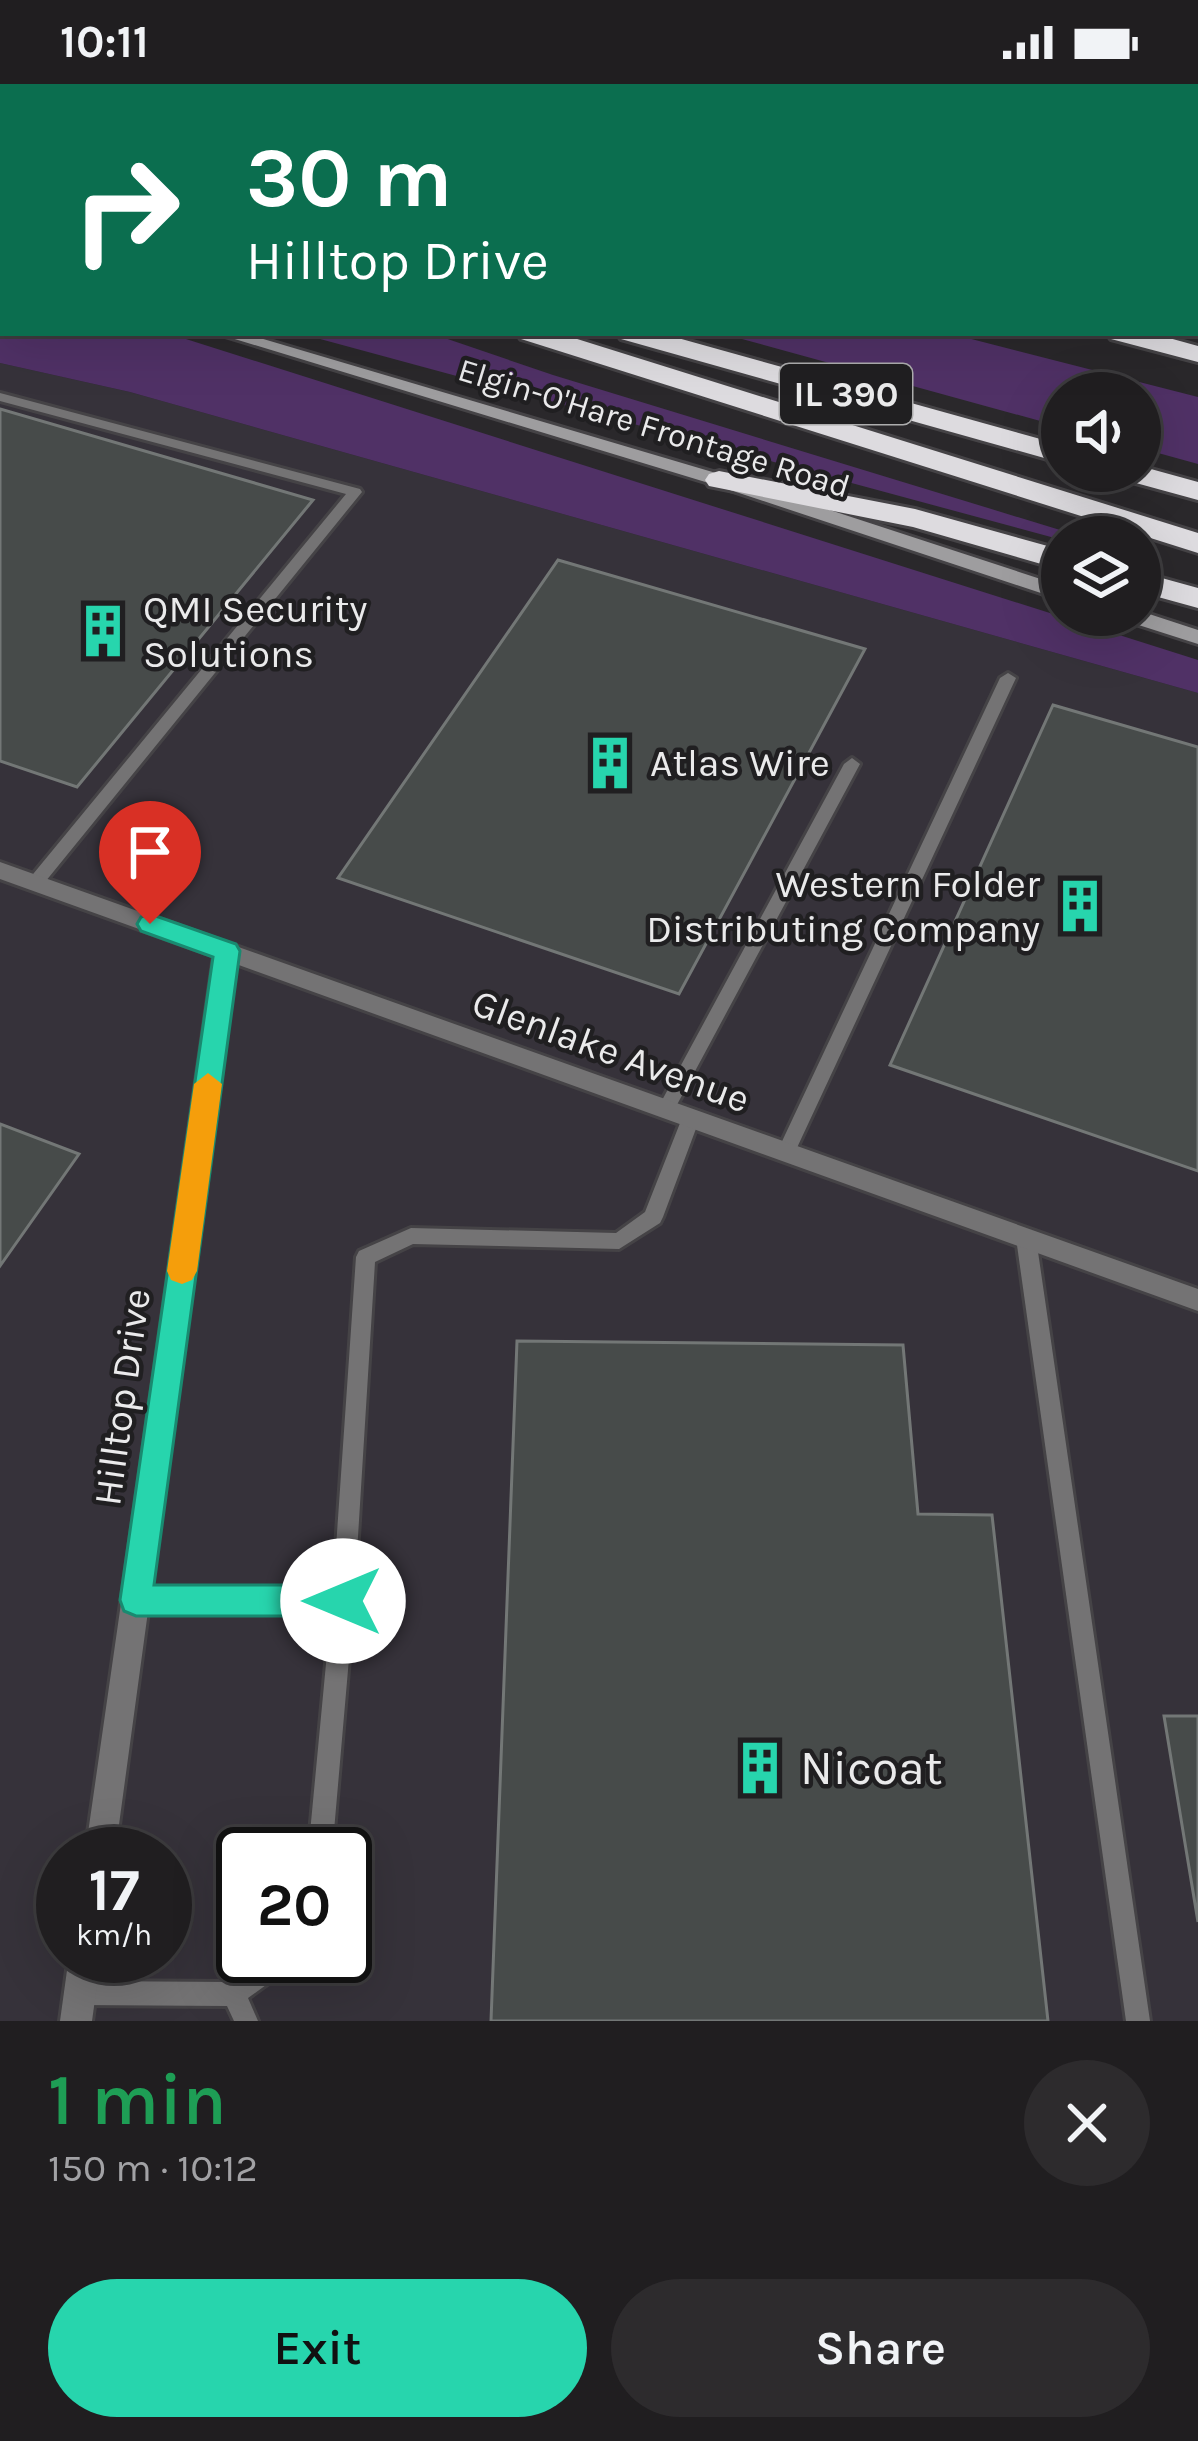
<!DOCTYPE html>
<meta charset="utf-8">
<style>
:root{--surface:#201e20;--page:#2d2b2d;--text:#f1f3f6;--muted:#a2a2a5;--line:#3d3c3e;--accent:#27d5ad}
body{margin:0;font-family:Karla,sans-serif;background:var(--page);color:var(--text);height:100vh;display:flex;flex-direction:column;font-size:45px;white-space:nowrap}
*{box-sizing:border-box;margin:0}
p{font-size:39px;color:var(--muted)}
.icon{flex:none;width:66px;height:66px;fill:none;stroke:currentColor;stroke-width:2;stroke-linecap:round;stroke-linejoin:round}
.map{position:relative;height:1937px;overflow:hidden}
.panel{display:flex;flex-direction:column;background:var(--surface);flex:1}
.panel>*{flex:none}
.banner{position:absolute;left:0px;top:0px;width:1200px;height:252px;box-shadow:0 12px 48px #0002,0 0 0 3px var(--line);background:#0b6e4f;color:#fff;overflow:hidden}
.buttons{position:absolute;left:1041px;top:288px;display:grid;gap:24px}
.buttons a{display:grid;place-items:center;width:120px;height:120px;border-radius:50%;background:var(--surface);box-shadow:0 12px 48px #0002,0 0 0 3px var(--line);font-size:60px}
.speed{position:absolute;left:36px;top:1743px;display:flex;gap:24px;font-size:60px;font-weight:700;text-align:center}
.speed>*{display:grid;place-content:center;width:156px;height:156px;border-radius:50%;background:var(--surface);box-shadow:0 12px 48px #0002,0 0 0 3px var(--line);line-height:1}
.speed small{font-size:30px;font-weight:400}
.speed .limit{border:6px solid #111;border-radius:18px;background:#fff;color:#111}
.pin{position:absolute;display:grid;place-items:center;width:102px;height:102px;color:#fff;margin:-123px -51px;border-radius:50% 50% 50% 0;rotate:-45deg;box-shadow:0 0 12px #0007}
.pin .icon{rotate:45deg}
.me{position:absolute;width:132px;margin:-66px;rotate:270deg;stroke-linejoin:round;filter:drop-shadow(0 0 9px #0008)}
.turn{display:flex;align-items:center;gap:42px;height:252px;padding:0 48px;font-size:54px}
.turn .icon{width:156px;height:156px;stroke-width:2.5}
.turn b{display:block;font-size:84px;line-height:102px}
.round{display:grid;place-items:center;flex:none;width:126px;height:126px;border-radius:63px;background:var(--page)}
.summary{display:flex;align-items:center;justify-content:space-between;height:204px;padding:0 48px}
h1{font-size:72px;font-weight:600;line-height:90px;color:#1e9e55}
.primary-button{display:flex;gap:24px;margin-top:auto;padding:24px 48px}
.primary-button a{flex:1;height:138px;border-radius:72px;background:var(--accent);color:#111;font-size:48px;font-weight:600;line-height:138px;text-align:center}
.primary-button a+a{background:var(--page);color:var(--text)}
.status{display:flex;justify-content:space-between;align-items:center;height:84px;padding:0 60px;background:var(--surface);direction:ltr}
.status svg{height:33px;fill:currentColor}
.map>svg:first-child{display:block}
</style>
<div class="status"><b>10:11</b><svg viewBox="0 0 49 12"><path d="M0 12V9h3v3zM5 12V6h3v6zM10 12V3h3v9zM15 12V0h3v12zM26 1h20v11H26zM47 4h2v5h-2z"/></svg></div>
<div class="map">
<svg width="1198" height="1937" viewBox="0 0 1198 1937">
<rect width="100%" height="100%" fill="#2a282b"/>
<path fill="#36323a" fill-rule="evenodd" d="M0 279 130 308 1198 609V1937H0ZM63 1770H165V1872H63ZM243 1770H345V1872H243Z"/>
<g fill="#503166">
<path d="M0 195 3 249H167L1198 576V609L130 308 0 279Z"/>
<path d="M298 249H430L553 291 1083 453 1062 456Z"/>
<path d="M720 249H948L1198 313V380L1140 364V309H1062V343Z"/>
</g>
<g fill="#474b4a" stroke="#737776" stroke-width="3">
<path d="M1043 0H1198V87L1197 3Z"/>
<path d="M0 325 313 416 77 703 0 677Z"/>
<path d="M558 476 865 565 679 910 338 794Z"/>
<path d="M1053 621 1198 663V1087L890 981Z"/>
<path d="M0 1040 79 1070 0 1182Z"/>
<path d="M517 1257 903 1261 918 1430 992 1431 1048 1937H491Z"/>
<path d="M1164 1632H1198V1838Z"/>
</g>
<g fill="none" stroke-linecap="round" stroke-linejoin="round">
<defs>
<g id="service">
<path d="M921 0H933L934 3H922Z"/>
<rect x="1197" y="102" width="1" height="8"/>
<path d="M0 309 360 405 362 408 41 803H29L27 799 29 795 346 410 0 317Z"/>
<path d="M1008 589 1016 594 795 1068 793 1073 786 1076 779 1073 777 1068 1000 594Z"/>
<path d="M852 674 860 680 672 1030H660L657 1025 660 1020 844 680Z"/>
<path d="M691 1026 698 1029 700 1034 663 1133 660 1139 619 1165 413 1160 375 1178 354 1517 332 1770H308L331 1527 136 1526 128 1523 125 1516 128 1509 136 1506 333 1507 356 1173 359 1167 411 1144 616 1149 645 1128 682 1034 684 1029Z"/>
<path d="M1026 1146 1033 1148 1036 1154 1150 1937H1126L1016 1154 1019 1148Z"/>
<path d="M267 1872H299L295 1880 248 1914 258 1937H234L227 1922 80 1921 71 1918 68 1909 71 1900 80 1897 230 1898Z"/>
</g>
<g id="minor">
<path d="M0 778 1198 1205V1227L236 880 115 1770H85L214 872 0 795Z"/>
<path d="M69 1872H101L92 1937H60Z"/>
</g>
<g id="secondary">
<path d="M534 0H562L564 3H536Z"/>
<rect x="1197" y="144" width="1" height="10"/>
<path d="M0 171 3 172V182L0 181Z"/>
<path d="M215 249H243L726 392 1062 502V516L712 400Z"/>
<path d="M1140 527 1198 546V560L1123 536 1120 531H1140Z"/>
</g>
<g id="motorway">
<path d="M164 0H198L200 3H166Z"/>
<path d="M352 0H384L386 3H354Z"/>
<rect x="0" y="55" width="3" height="15"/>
<path d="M517 249H558L1198 449V469L521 255Z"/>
<path d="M617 249H660L1062 361V379L621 255Z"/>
<path d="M1107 249H1151L1198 262V278L1111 255Z"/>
<path d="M1140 382 1198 398V416L1114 393 1110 387H1140Z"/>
<path d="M719 387 915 425 1062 466V486L913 443 709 402 705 396 709 390Z"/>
<path d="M1140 488 1198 504V524L1140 508Z"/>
</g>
</defs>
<use href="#service" stroke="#454346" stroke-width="6"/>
<use href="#minor" stroke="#454346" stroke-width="6"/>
<use href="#secondary" stroke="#454346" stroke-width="6"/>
<use href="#motorway" stroke="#454346" stroke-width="6"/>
<use href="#service" fill="#747374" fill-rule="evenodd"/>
<use href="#minor" fill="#747374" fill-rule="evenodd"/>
<use href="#secondary" fill="#9e9d9f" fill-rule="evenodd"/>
<use href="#motorway" fill="#dddbdf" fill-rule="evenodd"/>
</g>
<path fill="#27d5ad" stroke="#198a70" stroke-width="3" d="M150 830 236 860 240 867 154 1501H343L354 1506 359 1517 354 1528 343 1532H136L124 1527 120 1516 213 873 141 847 137 840 141 833Z"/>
<path fill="#f59e0b" d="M208 989 222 1000 197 1187 192 1196 182 1200 171 1196 167 1187 194 1000Z"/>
<defs>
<symbol id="building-bare" viewBox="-9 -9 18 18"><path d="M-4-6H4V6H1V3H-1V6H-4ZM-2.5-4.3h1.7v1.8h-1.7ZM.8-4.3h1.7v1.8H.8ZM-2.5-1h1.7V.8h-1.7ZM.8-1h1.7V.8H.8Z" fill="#27d5ad" stroke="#201f21" stroke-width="2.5" paint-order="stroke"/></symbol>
</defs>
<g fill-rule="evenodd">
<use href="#building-bare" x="65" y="509" width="76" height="76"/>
<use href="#building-bare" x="572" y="641" width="76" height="76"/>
<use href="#building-bare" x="1042" y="784" width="76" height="76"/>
<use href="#building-bare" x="722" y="1646" width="76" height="76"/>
</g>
<g text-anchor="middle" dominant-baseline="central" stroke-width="9" stroke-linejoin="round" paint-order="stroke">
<g font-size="33" fill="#eaeaeb" stroke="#201f21">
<text transform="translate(654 344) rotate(17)">Elgin-O'Hare Frontage Road</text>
</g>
<rect fill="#201f21" stroke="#adadae" stroke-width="3" x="780" y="280" width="132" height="60" rx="9"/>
<g font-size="36" font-weight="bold" fill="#eaeaeb">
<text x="846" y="310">IL 390</text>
</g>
<g font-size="39" fill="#eaeaeb" stroke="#201f21" text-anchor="start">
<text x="143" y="525">QMI Security<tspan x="143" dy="45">Solutions</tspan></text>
<text x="650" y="679">Atlas Wire</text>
<text x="1040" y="800" text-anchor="end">Western Folder<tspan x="1040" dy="45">Distributing Company</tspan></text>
</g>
<g font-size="39" fill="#eaeaeb" stroke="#201f21">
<text transform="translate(611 967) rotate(20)">Glenlake Avenue</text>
<text transform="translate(122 1313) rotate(-82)">Hilltop Drive</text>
</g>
<g font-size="48" fill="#eaeaeb" stroke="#201f21" text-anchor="start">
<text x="800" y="1684">Nicoat</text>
</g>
</g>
</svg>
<div class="buttons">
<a><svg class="icon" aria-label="sound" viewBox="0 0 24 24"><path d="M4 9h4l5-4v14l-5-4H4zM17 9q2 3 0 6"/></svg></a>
<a><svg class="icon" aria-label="layers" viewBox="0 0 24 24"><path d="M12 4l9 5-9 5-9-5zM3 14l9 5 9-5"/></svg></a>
</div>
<div class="speed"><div>17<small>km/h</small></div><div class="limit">20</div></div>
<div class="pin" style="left:150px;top:840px;background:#d93025"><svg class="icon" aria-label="arrive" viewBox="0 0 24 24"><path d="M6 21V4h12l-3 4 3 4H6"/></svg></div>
<svg class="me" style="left:343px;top:1517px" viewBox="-20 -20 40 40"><circle r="19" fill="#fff"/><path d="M0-13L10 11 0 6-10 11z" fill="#27d5ad"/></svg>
<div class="banner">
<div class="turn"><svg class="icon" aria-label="right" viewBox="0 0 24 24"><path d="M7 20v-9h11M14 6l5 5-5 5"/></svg><div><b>30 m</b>Hilltop Drive</div></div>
</div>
</div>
<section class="panel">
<div class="summary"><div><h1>1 min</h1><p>150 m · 10:12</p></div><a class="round"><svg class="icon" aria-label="close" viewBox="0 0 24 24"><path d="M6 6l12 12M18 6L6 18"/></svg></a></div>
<div class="primary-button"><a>Exit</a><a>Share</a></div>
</section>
